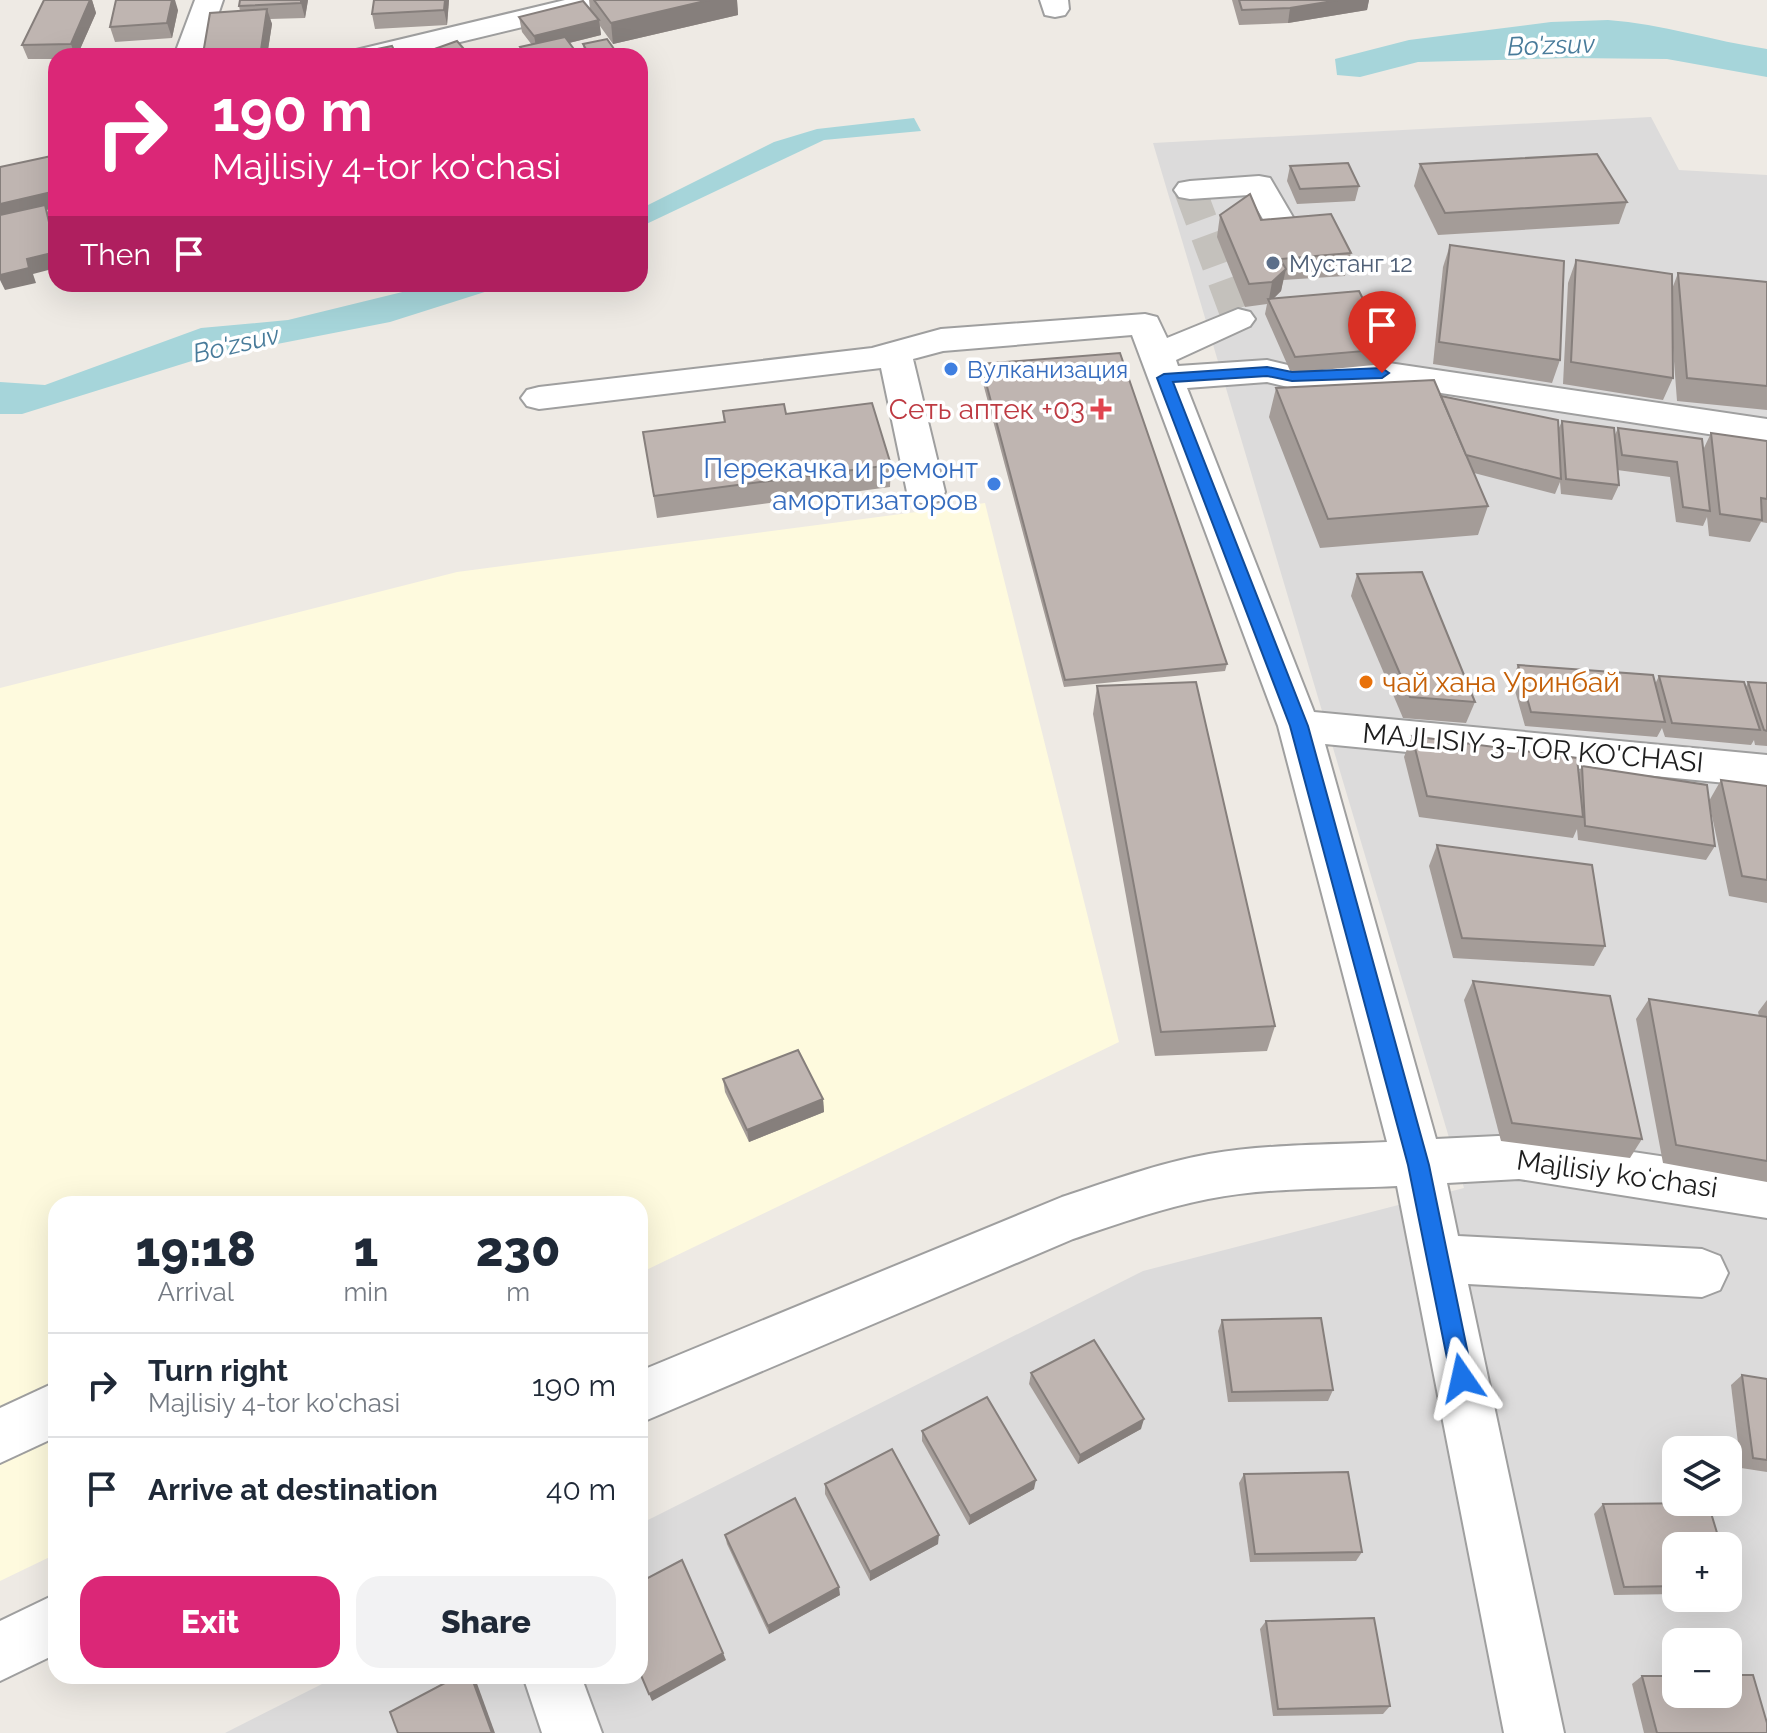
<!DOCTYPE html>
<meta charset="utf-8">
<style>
:root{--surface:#fff;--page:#f2f2f3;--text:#1f2937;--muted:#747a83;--line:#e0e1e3;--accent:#db2777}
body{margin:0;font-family:Raleway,sans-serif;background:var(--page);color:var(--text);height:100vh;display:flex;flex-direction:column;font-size:30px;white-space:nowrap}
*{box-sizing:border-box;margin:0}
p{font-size:26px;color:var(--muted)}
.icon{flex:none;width:44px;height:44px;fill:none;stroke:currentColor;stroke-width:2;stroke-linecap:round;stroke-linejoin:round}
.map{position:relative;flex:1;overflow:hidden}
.sheet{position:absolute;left:48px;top:1196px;width:600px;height:488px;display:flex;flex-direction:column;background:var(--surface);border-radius:24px;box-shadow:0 8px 32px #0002}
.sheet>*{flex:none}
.banner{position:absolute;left:48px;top:48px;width:600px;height:244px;border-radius:24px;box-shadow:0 8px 32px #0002;background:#db2777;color:#fff;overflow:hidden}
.controls{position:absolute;left:1662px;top:1436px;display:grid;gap:16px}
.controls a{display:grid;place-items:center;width:80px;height:80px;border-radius:16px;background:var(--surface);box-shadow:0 8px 32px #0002;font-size:40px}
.pin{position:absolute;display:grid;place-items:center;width:68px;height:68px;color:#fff;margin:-82px -34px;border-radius:50% 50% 50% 0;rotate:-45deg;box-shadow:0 0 8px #0007}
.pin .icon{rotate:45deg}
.me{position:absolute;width:88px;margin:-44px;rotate:349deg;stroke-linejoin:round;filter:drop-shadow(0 0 6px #0008)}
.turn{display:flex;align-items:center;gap:28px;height:168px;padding:0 32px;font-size:36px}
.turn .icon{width:104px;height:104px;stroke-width:2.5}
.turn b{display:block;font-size:56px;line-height:68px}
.then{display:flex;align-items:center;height:76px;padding:0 32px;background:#0003;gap:16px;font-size:30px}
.eta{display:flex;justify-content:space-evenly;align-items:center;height:136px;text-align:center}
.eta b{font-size:48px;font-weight:800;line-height:56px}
.action{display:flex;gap:16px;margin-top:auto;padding:16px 32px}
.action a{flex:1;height:92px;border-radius:24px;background:var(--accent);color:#fff;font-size:32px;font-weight:800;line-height:92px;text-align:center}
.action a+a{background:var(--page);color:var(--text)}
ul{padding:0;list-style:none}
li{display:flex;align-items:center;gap:24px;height:104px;padding:0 32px;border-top:2px solid var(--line)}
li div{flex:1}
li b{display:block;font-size:30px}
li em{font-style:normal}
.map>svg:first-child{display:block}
</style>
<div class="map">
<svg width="1767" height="1733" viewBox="0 0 1767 1733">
<rect width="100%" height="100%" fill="#eeeae4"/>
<path fill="#dcdbdb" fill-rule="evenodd" d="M1651 117 1679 170 1767 175V1733H225L338 1676H640V1524L1143 1271 1464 1188 1153 143ZM1676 1450H1728V1502H1676ZM1676 1546H1728V1598H1676ZM1676 1642H1728V1694H1676Z"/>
<path fill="#fefade" d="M985 503 1119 1042 640 1273V1204H56V1554L0 1581V688L457 572Z"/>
<g fill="#a6d5da">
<path d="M1608 20C1662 24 1713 41 1767 49V77L1667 59 1570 58 1418 62 1360 77 1337 75 1335 59 1409 40 1551 22Z"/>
<path d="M914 118 921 131 824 140 640 227V209L774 142 817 129Z"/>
<path d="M435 284H510L390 322 195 360 22 414H0V382L45 385 201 328 288 320Z"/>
</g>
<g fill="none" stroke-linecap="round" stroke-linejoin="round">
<path stroke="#c4c1bc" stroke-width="32" stroke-dasharray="32 16" stroke-linecap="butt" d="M1190 190 1238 319"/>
<defs>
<g id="minor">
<path d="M195 0H223L204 56H174Z"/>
<path d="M565 0H614L610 6 402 56H351L356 50Z"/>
<path d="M1040 0H1068L1069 9 1065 15 1055 17 1045 15Z"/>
<path d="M1259 176 1270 178 1294 219 1289 226 1278 229 1267 226 1249 195 1190 199 1179 197 1174 190 1179 183 1190 181Z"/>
<path d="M1238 309 1250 312 1255 319 1250 326 1176 360 1178 366 1267 360 1292 366 1382 362 1767 419V443L1382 384 1292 388 1267 382 1187 388 1314 712 1767 755V787L1325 744 1436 1139 1519 1135 1767 1172V1218L1519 1179 1447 1183 1458 1236 1702 1249 1720 1256 1728 1273 1720 1290 1702 1297 1468 1284 1564 1733H1504L1397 1186C1335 1189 1269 1187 1208 1199 1162 1208 1117 1224 1073 1239L640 1423V1371L1062 1197C1110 1181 1159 1163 1209 1154 1268 1144 1328 1145 1387 1142L1278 726 1132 335 943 351 913 359 945 492 939 501 926 504 913 501 907 492 881 368 539 409 527 406 521 398 527 390 539 387 872 348 941 329 1145 314 1157 317 1167 338Z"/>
<path d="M56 1382V1437L0 1463V1408Z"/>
<path d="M56 1594V1654L0 1681V1621Z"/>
<path d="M523 1676H581L602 1733H542Z"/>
</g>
</defs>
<use href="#minor" stroke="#9f9f9f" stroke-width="4"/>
<use href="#minor" fill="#fff" fill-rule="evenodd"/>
</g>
<g fill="#a49c98">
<path d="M44 0H92L96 13 77 56H56V59H28L22 45Z"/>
<path d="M308 0 305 18 270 19 272 24 267 56H203V54L240 11 239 6Z"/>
<path d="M374 0H449L447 25 375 29 372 14Z"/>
<path d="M589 0H737L738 15 613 44 600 26 601 35 569 43 579 56H521L520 47 532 45 522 32 519 17 590 9Z"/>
<path d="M1232 0H1369L1367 10 1288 23 1239 25Z"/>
<path d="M178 10 172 38 115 42 110 27Z"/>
<path d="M583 44 619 56H586L584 52Z"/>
<path d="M1420 164 1627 202 1619 224 1438 235 1414 186Z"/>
<path d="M1290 166 1359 186 1355 201 1297 204 1287 181Z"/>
<path d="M1220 215 1261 220 1351 253 1345 276 1283 280 1281 291 1274 298 1388 349 1384 364 1291 373 1265 314 1267 304 1245 307 1217 237Z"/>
<path d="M1450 245 1560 360 1552 383 1433 364 1443 267Z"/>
<path d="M1576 260 1672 289 1678 273 1767 282V410L1677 401 1672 335 1673 378 1663 400 1563 384 1568 283Z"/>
<path d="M981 364 1227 664 1225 671 1064 687 980 372Z"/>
<path d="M1276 388 1441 396 1558 430 1562 421 1614 437 1618 428 1703 450 1711 433 1767 441V523L1761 522 1750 542 1709 536 1707 517 1703 526 1676 522 1670 477 1617 470 1619 485 1612 500 1561 494 1560 482 1555 494 1474 473 1488 506 1478 535 1320 548 1269 417Z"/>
<path d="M723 411 786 414 891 465 890 487 657 518 643 432 724 422Z"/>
<path d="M1357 574 1475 702 1466 723 1403 718 1351 596Z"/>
<path d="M1518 665 1655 684 1659 676 1746 687 1748 682 1767 683V746L1755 745 1754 740 1751 745 1665 737 1662 728 1657 737 1525 726 1512 680Z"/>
<path d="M1097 686 1275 1026 1267 1051 1155 1056 1093 714Z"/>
<path d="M1412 736 1579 772 1582 766 1709 801 1721 780 1767 786V903L1729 896 1709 802 1715 846 1706 860 1578 840 1577 829 1573 838 1419 817 1404 757Z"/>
<path d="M1437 845 1605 946 1594 966 1453 958 1429 866Z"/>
<path d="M1473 981 1642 1139 1630 1158 1501 1141 1464 1000Z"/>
<path d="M1649 999 1759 1016 1758 1012 1767 1000V1182L1663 1163 1636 1019Z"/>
<path d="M723 1079 823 1099 824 1112 749 1142 725 1092Z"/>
<path d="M1222 1320 1333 1390 1328 1401 1228 1402 1218 1331Z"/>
<path d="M1031 1373 1141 1429 1078 1464 1029 1384Z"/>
<path d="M1742 1375 1767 1379V1472L1741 1468 1731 1385Z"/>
<path d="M922 1431 1034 1489 969 1525 922 1441Z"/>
<path d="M1244 1474 1362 1552 1356 1561 1250 1562 1239 1483Z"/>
<path d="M825 1484 938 1544 870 1581 825 1494Z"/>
<path d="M1603 1504 1676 1546V1594L1614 1595 1594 1514Z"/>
<path d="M725 1535 840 1595 769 1634 727 1544Z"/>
<path d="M1266 1621 1390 1706 1383 1714 1273 1716 1260 1629Z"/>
<path d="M1642 1676 1767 1733H1644L1632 1684Z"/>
</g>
<g fill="#867f7c">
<path d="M90 0H92L96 13 77 56H75L71 44Z"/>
<path d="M172 0H175L178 10 172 38 167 23Z"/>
<path d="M301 0H308L305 18 301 3Z"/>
<path d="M445 0H449L447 25 444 10Z"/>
<path d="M709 0H737L738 15 613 44 611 23Z"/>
<path d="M1339 0H1369L1367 10 1288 23 1290 8Z"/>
<path d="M267 9 272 24 267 56H263L261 50Z"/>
<path d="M599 20 601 35 537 51 534 36Z"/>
<path d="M56 191V207L47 210 56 239V248L0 220V204Z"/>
<path d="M56 252V268L33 274 36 283 5 290 0 280V275L27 259Z"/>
<path d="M1286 269 1281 291 1270 302 1269 299 1272 282Z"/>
<path d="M823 1099 824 1112 749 1142 747 1130Z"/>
<path d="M1144 1419 1141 1429 1078 1464 1080 1455Z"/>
<path d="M1036 1480 1034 1489 969 1525 970 1516Z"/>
<path d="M939 1535 938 1544 870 1581V1572Z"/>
<path d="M839 1587 840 1595 769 1634 768 1626Z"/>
<path d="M723 1653 726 1660 652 1701 649 1694Z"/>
<path d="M471 1676 475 1678 495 1733H492Z"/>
</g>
<g fill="#bfb5b1" stroke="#867f7c" stroke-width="2">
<path d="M44 0H90L71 44 22 45Z"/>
<path d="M116 0H172L167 23 110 27Z"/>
<path d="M240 0H301V3L239 6Z"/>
<path d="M374 0H445L444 10 372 14Z"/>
<path d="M594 0H709L611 23Z"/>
<path d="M1239 0H1339L1290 8 1242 10Z"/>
<path d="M583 1 599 20 534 36 519 17Z"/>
<path d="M267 9 261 50 203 54 210 13Z"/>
<path d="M565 37 579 56H526L520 47Z"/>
<path d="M607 39 619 56H590L583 44Z"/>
<path d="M457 41 470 56H415Z"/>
<path d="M392 46 397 56H344Z"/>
<path d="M161 52 160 56H80V55Z"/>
<path d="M1597 154 1627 202 1445 213 1420 164Z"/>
<path d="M56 155V191L0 204V167Z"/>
<path d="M1348 163 1359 186 1300 189 1290 166Z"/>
<path d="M1250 194 1261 220 1331 214 1351 253 1280 259 1286 269 1272 282 1249 284 1220 215Z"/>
<path d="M45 205 56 252 27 259 29 268 0 275V215Z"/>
<path d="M1450 245 1564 261 1560 360 1439 342Z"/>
<path d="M1576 260 1672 274 1673 378 1571 362Z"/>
<path d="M1678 273 1767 282V386L1687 378Z"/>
<path d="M1359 291 1388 349 1295 357 1268 299Z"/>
<path d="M1120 353 1227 664 1065 680 981 364Z"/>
<path d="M1434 380 1488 506 1328 519 1276 388Z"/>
<path d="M1441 396 1558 420 1561 479 1466 455Z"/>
<path d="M872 403 891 465 654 496 643 432 725 422 723 411 784 404 786 414Z"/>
<path d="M1562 421 1614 428 1619 485 1566 479Z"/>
<path d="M1618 428 1702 439 1710 511 1683 507 1677 462 1622 455Z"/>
<path d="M1711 433 1767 441V499L1761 498 1762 520 1720 514Z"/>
<path d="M1422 572 1475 702 1410 697 1357 574Z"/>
<path d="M1518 665 1653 675 1665 722 1531 712Z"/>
<path d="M1659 676 1744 682 1760 730 1672 723Z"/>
<path d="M1196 682 1275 1026 1161 1032 1097 686Z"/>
<path d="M1748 682 1767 683V731L1764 730Z"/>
<path d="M1412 736 1577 758 1583 817 1427 796Z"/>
<path d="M1582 766 1707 785 1715 846 1585 826Z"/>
<path d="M1721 780 1767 786V880L1742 876Z"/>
<path d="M1437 845 1592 865 1605 946 1462 938Z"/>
<path d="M1473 981 1610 996 1642 1139 1512 1123Z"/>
<path d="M1649 999 1767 1017V1161L1676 1145Z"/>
<path d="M798 1050 823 1099 747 1130 723 1079Z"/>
<path d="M1321 1318 1333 1390 1232 1392 1222 1320Z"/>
<path d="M1094 1340 1144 1419 1080 1455 1031 1373Z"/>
<path d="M1742 1375 1767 1379V1460L1753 1458Z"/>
<path d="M987 1397 1036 1480 970 1516 922 1431Z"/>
<path d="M892 1449 939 1535 870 1572 825 1484Z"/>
<path d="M1348 1472 1362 1552 1255 1554 1244 1474Z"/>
<path d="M795 1498 839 1587 768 1626 725 1535Z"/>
<path d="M1708 1503 1721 1546H1676V1586L1624 1587 1603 1504Z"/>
<path d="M682 1560 723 1653 649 1694 640 1673V1582Z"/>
<path d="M1728 1571 1732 1585H1728Z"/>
<path d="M1374 1618 1390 1706 1278 1709 1266 1621Z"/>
<path d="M1728 1675H1753L1767 1723V1733H1657L1642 1676H1676V1694H1728Z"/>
<path d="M458 1676H471L492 1733H398L390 1712Z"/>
</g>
<path fill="#1a73e8" stroke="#114b97" stroke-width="2" d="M1267 367 1292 372 1382 368 1389 373 1382 378 1292 381 1267 376 1173 382 1308 726 1429 1165 1473 1378 1470 1385 1462 1388 1454 1385 1451 1378 1408 1165 1290 726 1157 378 1164 374Z"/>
<circle fill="#5c6f8a" stroke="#fff" stroke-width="3" cx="1273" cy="263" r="8"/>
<g fill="#3f7fe0" stroke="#fff" stroke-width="3">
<circle cx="951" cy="369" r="8"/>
<circle cx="994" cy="484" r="8"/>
</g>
<path fill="#e0444e" stroke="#fff" stroke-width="3" d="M1097 397h8v8h8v8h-8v8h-8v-8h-8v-8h8z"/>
<circle fill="#e8710a" stroke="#fff" stroke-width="3" cx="1366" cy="682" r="8"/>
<g text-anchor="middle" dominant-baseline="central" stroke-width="7" stroke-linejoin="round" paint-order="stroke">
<g font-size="24" fill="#4e5e75" stroke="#fff" text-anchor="start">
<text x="1289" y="263">Мустанг 12</text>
</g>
<g font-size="24" fill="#366cbe" stroke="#fff" text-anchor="start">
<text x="967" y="369">Вулканизация</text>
</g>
<g font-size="26" font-style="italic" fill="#487b9a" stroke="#fff">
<text transform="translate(1551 45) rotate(-2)">Bo'zsuv</text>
<text transform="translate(236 344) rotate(-13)">Bo'zsuv</text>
</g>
<g font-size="28" fill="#be3a42" stroke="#fff" text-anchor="end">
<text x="1085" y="409">Сеть аптек +03</text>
</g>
<g font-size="28" fill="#366cbe" stroke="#fff" text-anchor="end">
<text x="978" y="468">Перекачка и ремонт<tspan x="978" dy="32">амортизаторов</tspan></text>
</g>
<g font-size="28" fill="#c56008" stroke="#fff" text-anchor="start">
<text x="1382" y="682">чай хана Уринбай</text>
</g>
<g font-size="28" fill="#1e1e1e" stroke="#fff">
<text transform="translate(1533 748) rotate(5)">MAJLISIY 3-TOR KO'CHASI</text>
<text transform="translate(1617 1174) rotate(8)">Majlisiy koʻchasi</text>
</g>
</g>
</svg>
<div class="controls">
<a><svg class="icon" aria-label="layers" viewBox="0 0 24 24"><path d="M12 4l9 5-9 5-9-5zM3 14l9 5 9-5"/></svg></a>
<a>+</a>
<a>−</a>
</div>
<div class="pin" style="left:1382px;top:373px;background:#d93025"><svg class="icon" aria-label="arrive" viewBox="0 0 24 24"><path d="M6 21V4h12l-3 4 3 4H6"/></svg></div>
<svg class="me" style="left:1462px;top:1378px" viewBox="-20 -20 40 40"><path d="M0-17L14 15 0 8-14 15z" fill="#1a73e8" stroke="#fff" stroke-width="4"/></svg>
<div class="banner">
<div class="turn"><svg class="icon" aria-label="right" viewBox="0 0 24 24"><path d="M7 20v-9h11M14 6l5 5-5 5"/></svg><div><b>190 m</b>Majlisiy 4-tor ko'chasi</div></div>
<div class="then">Then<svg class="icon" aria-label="arrive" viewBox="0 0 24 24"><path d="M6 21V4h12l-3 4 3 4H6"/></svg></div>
</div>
<section class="sheet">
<div class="eta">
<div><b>19:18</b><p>Arrival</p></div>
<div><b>1</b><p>min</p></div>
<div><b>230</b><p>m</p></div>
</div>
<ul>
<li><svg class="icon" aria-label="right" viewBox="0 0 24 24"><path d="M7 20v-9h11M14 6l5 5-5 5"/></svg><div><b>Turn right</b><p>Majlisiy 4-tor ko'chasi</p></div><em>190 m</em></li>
<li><svg class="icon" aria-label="arrive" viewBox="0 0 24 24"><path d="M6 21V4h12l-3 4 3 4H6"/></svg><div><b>Arrive at destination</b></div><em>40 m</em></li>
</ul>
<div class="action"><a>Exit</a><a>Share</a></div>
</section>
</div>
